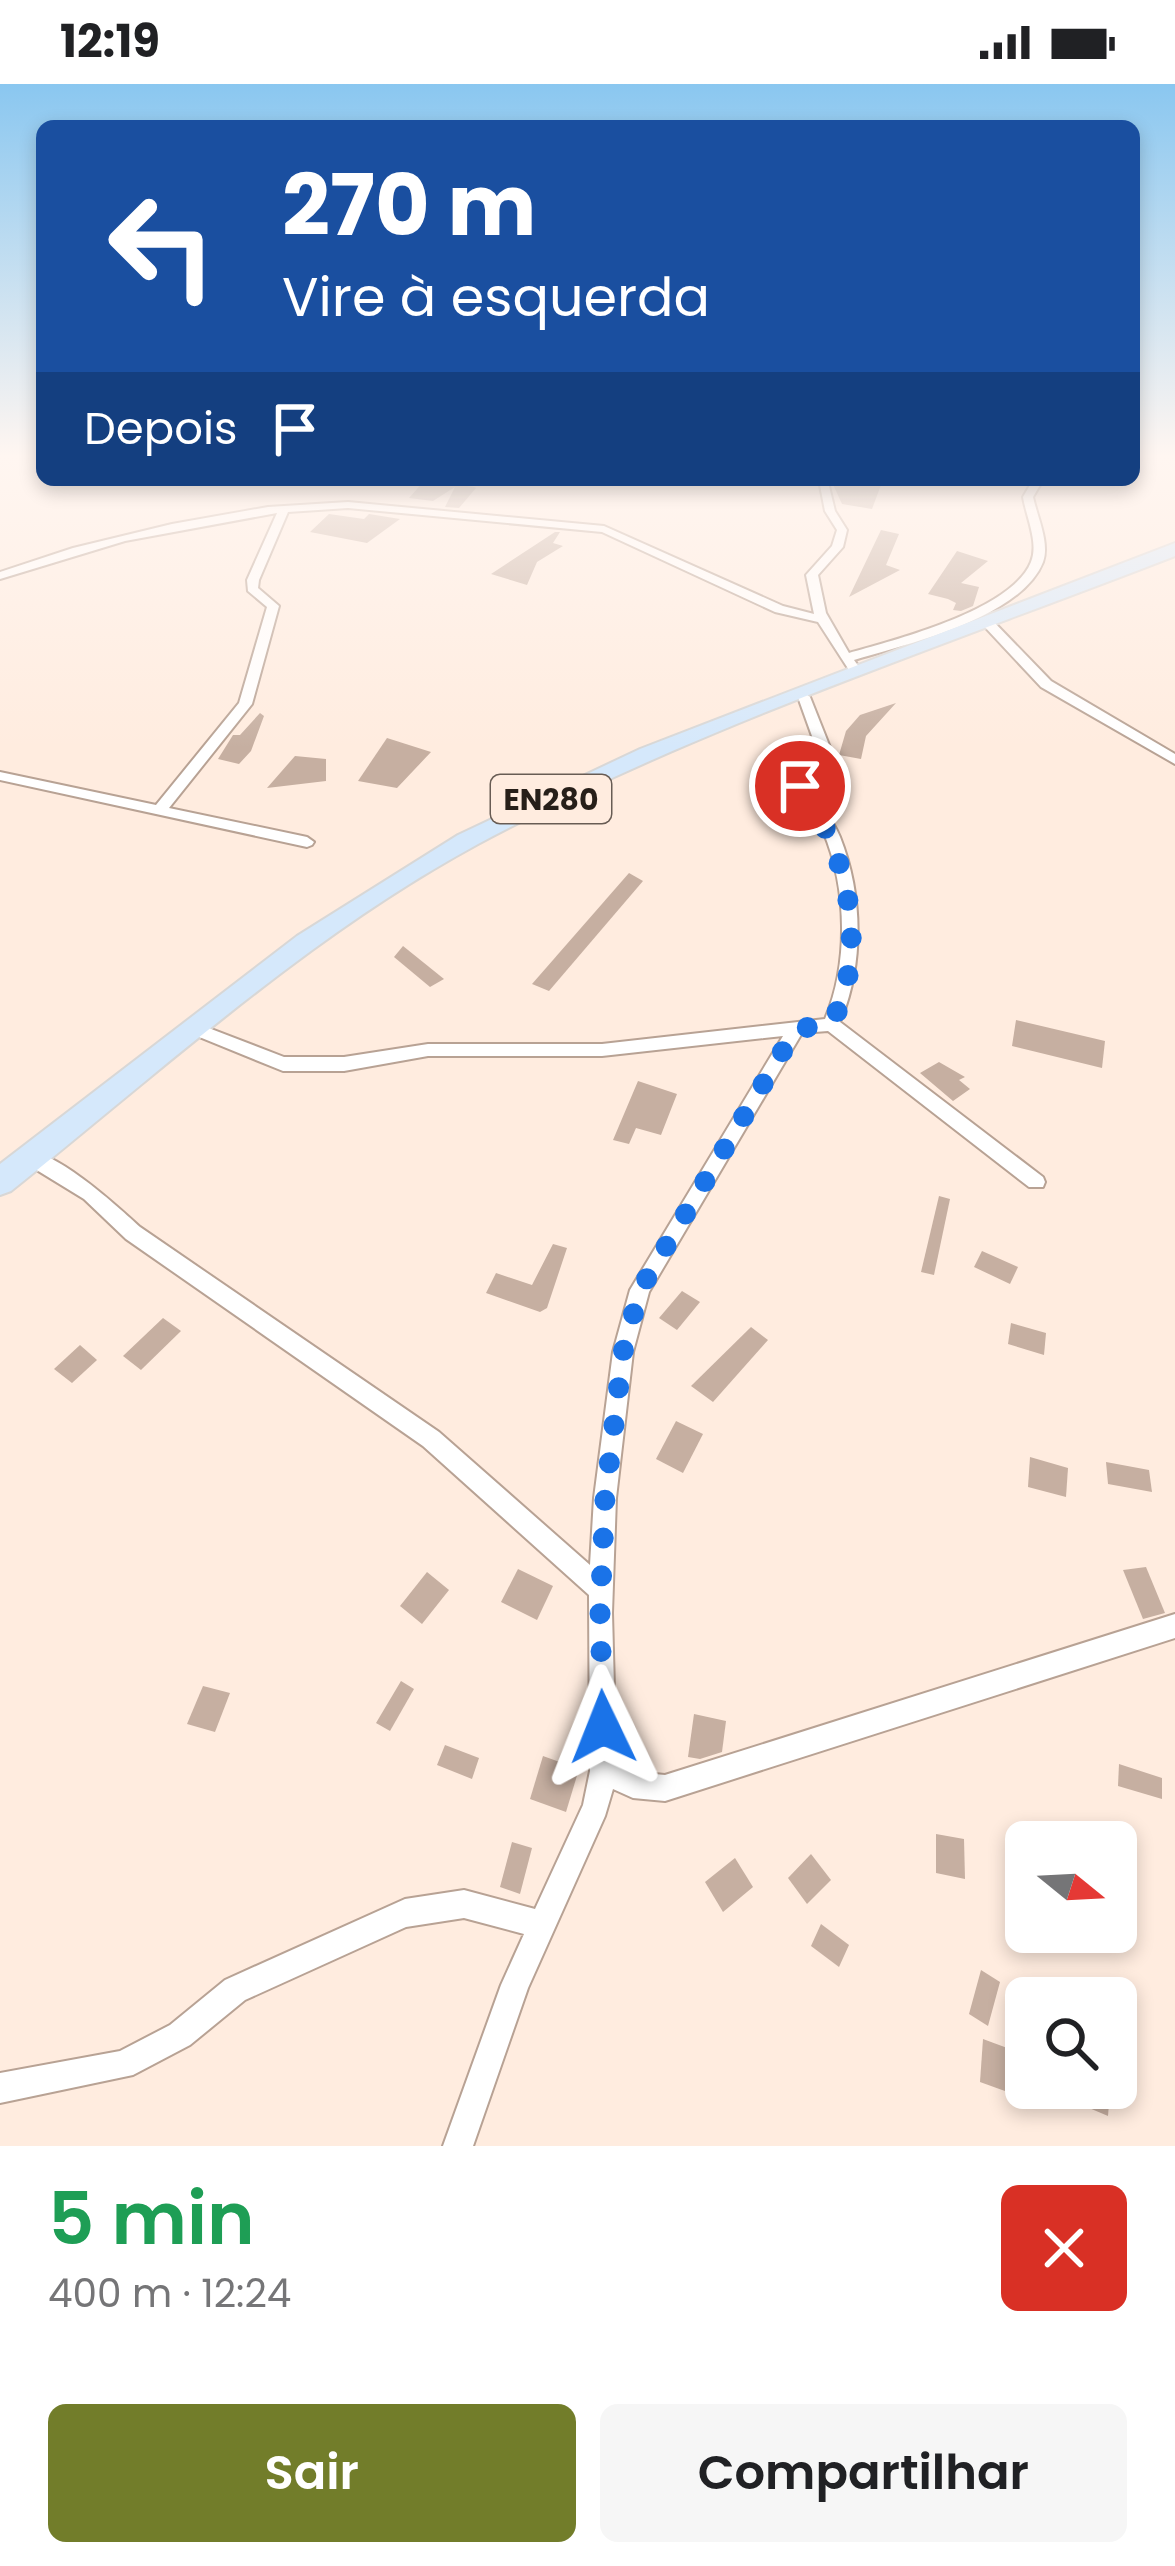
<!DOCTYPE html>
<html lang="pt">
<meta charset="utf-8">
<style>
:root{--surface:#fff;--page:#f6f6f6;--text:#202124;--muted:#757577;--accent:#727d2a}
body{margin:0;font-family:Poppins,sans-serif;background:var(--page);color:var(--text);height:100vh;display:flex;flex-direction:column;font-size:45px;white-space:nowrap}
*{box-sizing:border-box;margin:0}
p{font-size:39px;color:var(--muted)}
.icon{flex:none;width:66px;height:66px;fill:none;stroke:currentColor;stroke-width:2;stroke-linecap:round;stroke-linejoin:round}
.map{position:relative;height:2062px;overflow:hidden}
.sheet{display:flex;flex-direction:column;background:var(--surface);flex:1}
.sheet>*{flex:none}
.guide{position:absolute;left:36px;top:36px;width:1104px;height:366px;border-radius:18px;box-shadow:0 6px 18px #0003;background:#1a4fa0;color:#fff;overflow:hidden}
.needle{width:78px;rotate:108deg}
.fabs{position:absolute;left:1005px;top:1737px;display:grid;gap:24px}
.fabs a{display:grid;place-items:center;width:132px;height:132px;border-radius:18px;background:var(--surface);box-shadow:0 6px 18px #0003;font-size:60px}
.pin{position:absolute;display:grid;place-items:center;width:102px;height:102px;color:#fff;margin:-51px;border:6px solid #fff;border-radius:50%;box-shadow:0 3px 12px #0007}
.me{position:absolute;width:132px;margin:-66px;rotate:358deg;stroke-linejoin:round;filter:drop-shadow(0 0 9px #0008)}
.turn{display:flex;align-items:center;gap:42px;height:252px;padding:0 48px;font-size:54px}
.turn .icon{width:156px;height:156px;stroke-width:2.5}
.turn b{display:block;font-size:84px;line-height:102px}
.then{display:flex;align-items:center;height:114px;padding:0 48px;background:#0003;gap:24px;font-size:45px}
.round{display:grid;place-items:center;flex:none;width:126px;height:126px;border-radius:18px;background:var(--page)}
.headline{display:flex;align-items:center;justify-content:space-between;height:204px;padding:0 48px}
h1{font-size:72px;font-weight:600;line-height:90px;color:#1e9e55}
.action{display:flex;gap:24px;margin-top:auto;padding:24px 48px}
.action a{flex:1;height:138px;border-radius:18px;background:var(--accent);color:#fff;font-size:48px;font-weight:600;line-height:138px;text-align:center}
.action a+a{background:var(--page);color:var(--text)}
.status{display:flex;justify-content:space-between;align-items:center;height:84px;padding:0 60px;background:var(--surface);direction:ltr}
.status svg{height:33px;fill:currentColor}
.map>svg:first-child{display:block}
</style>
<div class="status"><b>12:19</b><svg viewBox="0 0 49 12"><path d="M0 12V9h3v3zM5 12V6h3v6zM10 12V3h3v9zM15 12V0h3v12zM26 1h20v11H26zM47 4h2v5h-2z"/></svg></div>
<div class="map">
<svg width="1175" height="2062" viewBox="0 0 1175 2062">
<rect width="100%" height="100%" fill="#ffecdf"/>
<g fill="#c6afa1">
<path d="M425 396 474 403 476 404 459 424 445 423 455 403 433 417 409 414Z"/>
<path d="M831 396 881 401 872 425 842 420Z"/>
<path d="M329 430 364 435 369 430 400 435 367 459 310 448Z"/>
<path d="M881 446 899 450 886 481 900 486 849 513Z"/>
<path d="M555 448H560L553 459 563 462 537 478 527 501 491 490Z"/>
<path d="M957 467 988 477 961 499 979 503 973 522 961 527 953 526 956 519 948 515 928 510Z"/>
<path d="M896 619 866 652 861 675 839 671 846 647 860 631Z"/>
<path d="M260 629 264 632 251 667 239 680 218 675 233 651H240Z"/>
<path d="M387 654 431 668 397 704 358 697Z"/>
<path d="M295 672 326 675V697L267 704Z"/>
<path d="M629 789 643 797 549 907 532 900Z"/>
<path d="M403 862 444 895 430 903 394 873Z"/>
<path d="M1016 936 1105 957 1102 984 1012 962Z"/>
<path d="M939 978 965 993 959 996 970 1005 953 1017 920 989Z"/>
<path d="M638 997 677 1010 661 1051 636 1044 629 1060 613 1056Z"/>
<path d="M939 1112 950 1115 934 1191 921 1188Z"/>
<path d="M553 1160 567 1164 547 1224 540 1228 486 1209 496 1189 532 1201Z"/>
<path d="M982 1167 1018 1183 1010 1200 974 1183Z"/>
<path d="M682 1207 700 1218 677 1246 659 1234Z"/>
<path d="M163 1234 181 1247 141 1286 123 1272Z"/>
<path d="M1011 1239 1046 1249 1044 1271 1008 1260Z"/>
<path d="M751 1243 768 1256 713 1318 691 1302Z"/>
<path d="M80 1261 97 1276 72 1299 54 1285Z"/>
<path d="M676 1337 703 1350 683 1389 656 1375Z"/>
<path d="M1030 1373 1068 1384 1066 1413 1028 1403Z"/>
<path d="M1106 1378 1149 1386 1152 1408 1108 1400Z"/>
<path d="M1146 1483 1165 1529 1143 1535 1123 1486Z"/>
<path d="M518 1485 553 1502 537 1536 501 1518Z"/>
<path d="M427 1488 449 1506 422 1540 400 1522Z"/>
<path d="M401 1597 414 1605 390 1647 376 1639Z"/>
<path d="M203 1602 230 1609 215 1648 187 1640Z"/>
<path d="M694 1630 726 1637 722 1668 700 1675 688 1673Z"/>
<path d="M445 1661 479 1674 472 1695 437 1681Z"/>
<path d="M543 1672 579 1685 566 1728 530 1715Z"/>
<path d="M1119 1680 1162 1694V1715L1118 1702Z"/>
<path d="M936 1750 964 1755 965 1795 936 1789Z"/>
<path d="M512 1758 532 1764 520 1810 500 1803Z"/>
<path d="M811 1770 831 1796 807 1820 788 1794Z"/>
<path d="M735 1774 753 1803 723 1828 705 1798Z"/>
<path d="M821 1840 849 1861 839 1883 811 1862Z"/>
<path d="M981 1886 1000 1898 988 1942 969 1930Z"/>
<path d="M983 1955 1026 1971 1024 2014 980 1998Z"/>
<path d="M1042 2004H1103L1110 2007 1108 2032Z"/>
</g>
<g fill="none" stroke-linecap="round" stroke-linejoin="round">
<defs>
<g id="minor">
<path d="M819 396 828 398 835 427 847 446 843 463 818 491 826 529 849 569C896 556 1012 526 1031 478 1039 459 1026 432 1023 413L1033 396H1043L1033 413C1037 432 1050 459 1043 478 1021 534 907 560 854 576L859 583 853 587 849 586 818 538 775 528 602 448 348 424 288 428 259 496 258 504 279 522 252 620 169 724 307 753 314 758 312 761 307 763 0 696V688L156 721 239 619 267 523 248 507 247 496 277 429 125 457 0 495V488L73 464 172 440 268 423 348 418 604 442 783 522 814 530 806 491 832 462 837 446 825 427Z"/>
<path d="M983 535H991L1051 597 1175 670V680L1041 603 983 541Z"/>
<path d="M804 609 810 613 831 666 825 680 805 691 806 696C815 716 831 731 840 753 863 811 864 881 840 938L1043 1093 1045 1098 1043 1103H1029L828 947 802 949 649 1208 633 1268 616 1414 612 1529 616 1680 634 1688 665 1691 1175 1530V1554L665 1717 633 1714 613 1705 605 1732 528 1904 473 2062H443L501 1901 524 1850 464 1834 406 1843 245 1916 190 1961 133 1991 0 2019V1989L120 1967 170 1941 225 1896 405 1815 464 1806 535 1825 583 1721 590 1687 589 1511 423 1362 126 1155 84 1115 22 1077 20 1072 22 1067C53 1063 117 1122 140 1143L439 1348 590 1481 594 1414 613 1268 630 1206 783 952 602 972H428L344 987H283L187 948 185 944 193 938 284 973H344L428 960H602L825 935C849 878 847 804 823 747 814 727 796 711 791 689L814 675 817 666 798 613Z"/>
</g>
<path id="primary" d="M1175 459V472C943 562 697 643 478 760 308 852 161 987 11 1107L0 1111V1080L297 852 458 751 640 665Z"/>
</defs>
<use href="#minor" stroke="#b8a294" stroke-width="4"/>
<use href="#primary" stroke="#d8d7d6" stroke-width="4"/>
<use href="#minor" fill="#fff" fill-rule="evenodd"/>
<use href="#primary" fill="#d5e8fb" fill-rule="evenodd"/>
</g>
<linearGradient id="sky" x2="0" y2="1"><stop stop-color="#8ac7f0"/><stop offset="0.56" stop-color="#fff6f1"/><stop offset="1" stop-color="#fff6f1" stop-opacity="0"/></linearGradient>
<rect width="1175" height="664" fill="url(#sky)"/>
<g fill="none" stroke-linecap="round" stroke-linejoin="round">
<path stroke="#1a73e8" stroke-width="21" stroke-dasharray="0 37.8" d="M603 1643 600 1528 605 1414 623 1268 640 1206 796 945 831 940C871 868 847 765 800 702"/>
</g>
<g text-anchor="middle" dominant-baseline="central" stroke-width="10" stroke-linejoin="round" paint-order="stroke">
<rect fill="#ffecdf" stroke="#685c54" stroke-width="3" x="491" y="691" width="120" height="48" rx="9"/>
<g font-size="30" font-weight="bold" fill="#271f19">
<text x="551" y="715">EN280</text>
</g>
</g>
</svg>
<div class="fabs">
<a><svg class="needle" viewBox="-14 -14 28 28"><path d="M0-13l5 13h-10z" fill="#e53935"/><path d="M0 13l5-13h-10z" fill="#757577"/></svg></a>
<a><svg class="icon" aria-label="search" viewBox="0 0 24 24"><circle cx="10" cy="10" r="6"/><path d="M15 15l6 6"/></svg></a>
</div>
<div class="pin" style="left:800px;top:702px;background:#d93025"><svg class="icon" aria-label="arrive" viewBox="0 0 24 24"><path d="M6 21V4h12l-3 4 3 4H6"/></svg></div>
<svg class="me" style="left:603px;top:1643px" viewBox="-20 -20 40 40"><path d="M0-17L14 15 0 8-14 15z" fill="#1a73e8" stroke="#fff" stroke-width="4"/></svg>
<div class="guide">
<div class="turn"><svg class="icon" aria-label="left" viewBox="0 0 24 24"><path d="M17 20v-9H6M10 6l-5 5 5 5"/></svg><div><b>270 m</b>Vire à esquerda</div></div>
<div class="then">Depois<svg class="icon" aria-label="arrive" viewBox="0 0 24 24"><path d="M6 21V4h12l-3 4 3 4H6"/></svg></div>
</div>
</div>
<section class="sheet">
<div class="headline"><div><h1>5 min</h1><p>400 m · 12:24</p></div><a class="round" style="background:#d93025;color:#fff"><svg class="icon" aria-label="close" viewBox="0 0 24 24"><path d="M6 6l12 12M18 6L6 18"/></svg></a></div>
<div class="action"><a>Sair</a><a>Compartilhar</a></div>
</section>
